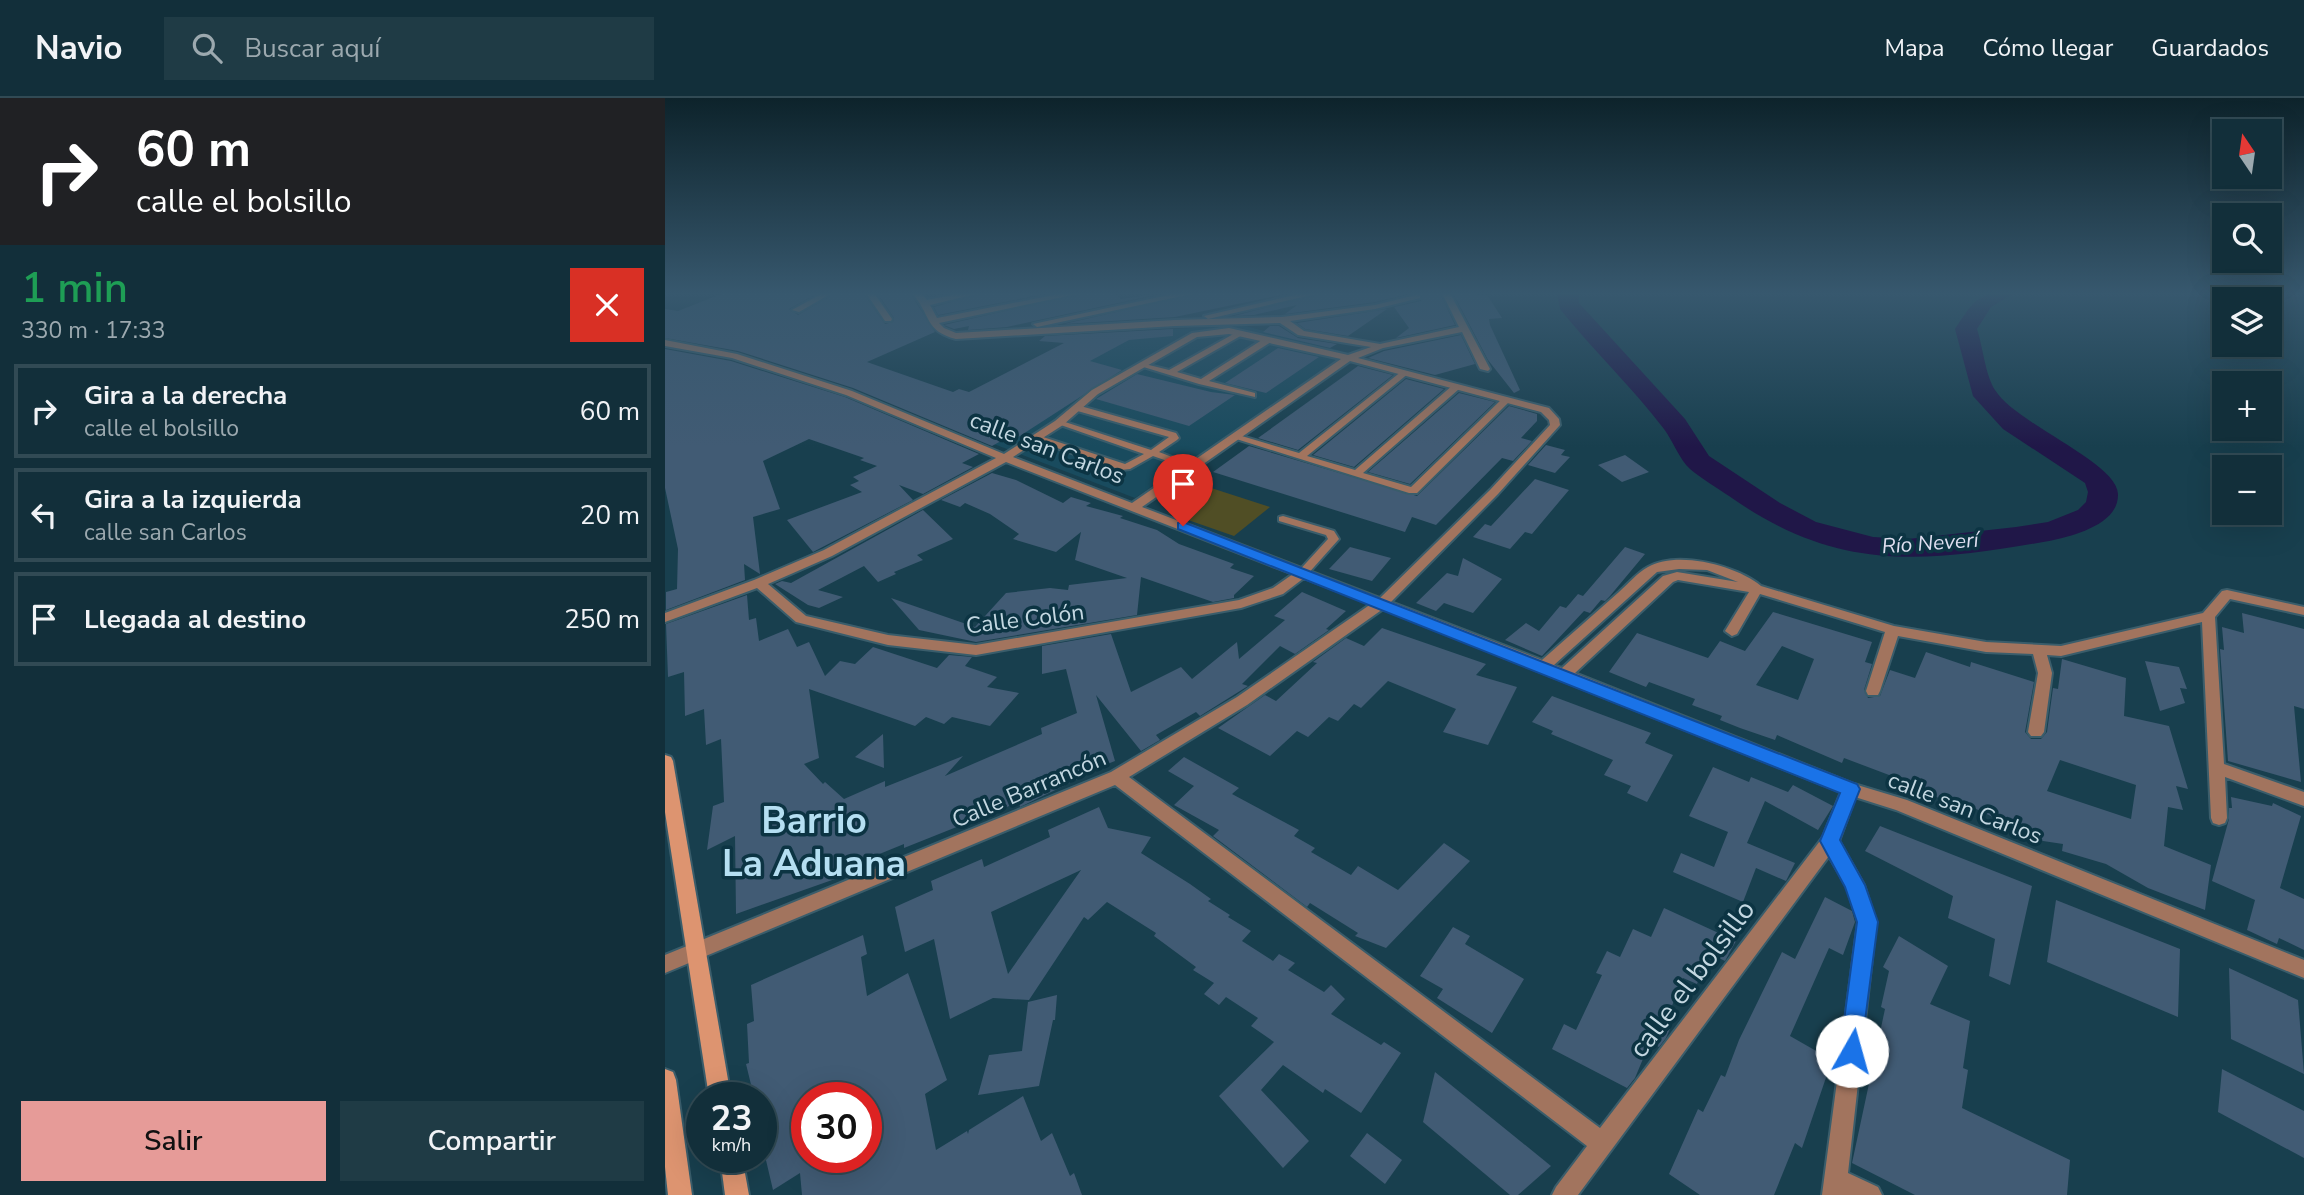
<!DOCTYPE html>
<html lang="es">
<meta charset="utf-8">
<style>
:root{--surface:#122f3a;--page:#1f3b45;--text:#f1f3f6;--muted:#9ca9af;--line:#314a54;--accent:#e69b98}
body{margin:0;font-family:"Nunito Sans",sans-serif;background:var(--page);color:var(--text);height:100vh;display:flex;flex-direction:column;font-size:26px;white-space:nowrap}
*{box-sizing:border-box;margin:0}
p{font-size:23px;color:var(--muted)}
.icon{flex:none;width:38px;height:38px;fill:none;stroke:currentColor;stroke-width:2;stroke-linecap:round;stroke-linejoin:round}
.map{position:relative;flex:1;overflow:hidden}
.side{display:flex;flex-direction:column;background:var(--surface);width:665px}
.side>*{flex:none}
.banner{background:#202124;color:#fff;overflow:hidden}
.needle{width:46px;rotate:347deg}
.fabs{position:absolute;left:1547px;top:21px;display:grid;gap:14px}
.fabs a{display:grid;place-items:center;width:70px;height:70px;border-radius:0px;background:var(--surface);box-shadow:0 7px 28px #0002,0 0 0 2px var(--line);font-size:35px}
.speed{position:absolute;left:21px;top:984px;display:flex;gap:14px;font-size:35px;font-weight:700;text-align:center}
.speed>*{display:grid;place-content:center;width:91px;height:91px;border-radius:50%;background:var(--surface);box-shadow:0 7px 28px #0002,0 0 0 2px var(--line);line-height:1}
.speed small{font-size:18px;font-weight:400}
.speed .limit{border:10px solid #d22;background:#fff;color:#111}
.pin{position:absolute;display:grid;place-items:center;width:60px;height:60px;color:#fff;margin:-72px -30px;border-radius:50% 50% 50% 0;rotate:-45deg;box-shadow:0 0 7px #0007}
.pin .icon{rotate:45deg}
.me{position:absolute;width:77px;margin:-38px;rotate:7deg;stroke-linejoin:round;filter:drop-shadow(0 0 5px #0008)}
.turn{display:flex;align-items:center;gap:24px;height:147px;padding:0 21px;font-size:32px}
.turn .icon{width:91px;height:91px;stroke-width:2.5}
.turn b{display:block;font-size:49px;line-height:60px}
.round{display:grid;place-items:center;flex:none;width:74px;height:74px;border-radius:0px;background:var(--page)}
.summary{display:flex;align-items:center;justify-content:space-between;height:119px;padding:0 21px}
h1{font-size:42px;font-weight:600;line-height:52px;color:#1e9e55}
.cta{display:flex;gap:14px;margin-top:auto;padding:14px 21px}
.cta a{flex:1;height:80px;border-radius:0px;background:var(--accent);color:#111;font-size:28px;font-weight:600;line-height:80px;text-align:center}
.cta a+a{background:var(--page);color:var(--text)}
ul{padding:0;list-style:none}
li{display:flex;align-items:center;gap:21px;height:94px;margin:0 14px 10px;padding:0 7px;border:4px solid var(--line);border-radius:0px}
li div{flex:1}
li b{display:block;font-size:26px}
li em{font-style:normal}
header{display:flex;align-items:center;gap:42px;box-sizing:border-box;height:98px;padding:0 35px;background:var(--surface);border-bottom:2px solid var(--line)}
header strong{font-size:33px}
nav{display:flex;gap:38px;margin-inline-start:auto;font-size:24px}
.search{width:490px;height:63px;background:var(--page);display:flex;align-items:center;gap:18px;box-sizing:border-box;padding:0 24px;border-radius:0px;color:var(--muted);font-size:26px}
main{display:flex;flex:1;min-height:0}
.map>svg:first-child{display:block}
</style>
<header>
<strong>Navio</strong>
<div class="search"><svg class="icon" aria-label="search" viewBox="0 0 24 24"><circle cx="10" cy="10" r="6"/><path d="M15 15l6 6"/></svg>Buscar aquí</div>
<nav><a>Mapa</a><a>Cómo llegar</a><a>Guardados</a></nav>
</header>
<main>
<section class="side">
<div class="banner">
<div class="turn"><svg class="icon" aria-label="right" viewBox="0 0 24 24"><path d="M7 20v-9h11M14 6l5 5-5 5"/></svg><div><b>60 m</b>calle el bolsillo</div></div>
</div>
<div class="summary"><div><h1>1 min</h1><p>330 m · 17:33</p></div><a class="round" style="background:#d93025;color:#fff"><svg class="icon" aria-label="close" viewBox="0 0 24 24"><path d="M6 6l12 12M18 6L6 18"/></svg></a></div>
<ul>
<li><svg class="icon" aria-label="right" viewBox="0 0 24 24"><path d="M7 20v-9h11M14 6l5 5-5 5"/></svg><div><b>Gira a la derecha</b><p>calle el bolsillo</p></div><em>60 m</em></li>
<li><svg class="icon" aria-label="left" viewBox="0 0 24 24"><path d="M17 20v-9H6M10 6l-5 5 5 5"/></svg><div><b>Gira a la izquierda</b><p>calle san Carlos</p></div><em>20 m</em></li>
<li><svg class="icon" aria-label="arrive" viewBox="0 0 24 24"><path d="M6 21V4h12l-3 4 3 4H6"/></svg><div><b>Llegada al destino</b></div><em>250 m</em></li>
</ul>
<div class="cta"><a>Salir</a><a>Compartir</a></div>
</section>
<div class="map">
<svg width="1639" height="1097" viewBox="0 0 1639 1097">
<rect width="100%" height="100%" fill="#183f4e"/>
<path fill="#194b5e" d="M576 227 684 255 470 400 271 324 462 234Z"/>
<path fill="#504e25" d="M540 388 605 409 569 438 503 415Z"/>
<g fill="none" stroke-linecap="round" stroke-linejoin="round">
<path fill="#201748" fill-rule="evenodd" d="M892 195H914V205L1020 321 1044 358 1115 405 1151 424 1208 439 1243 441 1351 429 1383 424 1413 412 1421 404 1423 394 1420 385 1338 331 1308 298 1290 231C1311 200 1311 195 1350 195L1326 209 1312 231C1318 249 1320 276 1330 292 1351 326 1452 364 1453 396 1454 427 1407 438 1384 443 1259 465 1173 475 1064 398 1052 390 1037 381 1025 371 1014 361 1008 343 999 331 967 289 928 252 895 211Z"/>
</g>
<g fill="#415b74" fill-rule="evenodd">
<path d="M59 195 151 196 124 211 133 217 169 196H199L220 226 228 224 229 220 213 196 245 195 270 234 202 264 288 294 294 291 304 294 399 245 374 243 380 238 508 231V238L464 242 425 263 457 272 344 345 336 343 327 348 188 290 73 253 0 240V211L13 213Z"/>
<path d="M317 195H384L273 217 269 209Z"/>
<path d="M419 195H450L456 201 499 195 342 229 303 232 304 228 289 231 279 227Z"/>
<path d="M533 195H625L510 219 399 226Z"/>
<path d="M657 195H747L710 204 620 216 632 207 589 217 569 218Z"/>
<path d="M757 195H775L790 227 731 240 744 230 729 209 756 203Z"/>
<path d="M788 195 822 197 837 220 824 221 825 227 855 292 849 295 823 262Z"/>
<path d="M722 211 683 238 640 231 632 225Z"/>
<path d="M605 228H614L633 240 672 246 665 250 598 234Z"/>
<path d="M796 237 810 266 770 277 703 260 719 253Z"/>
<path d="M613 250 654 259 601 295 560 285Z"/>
<path d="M0 251 66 263 180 299 314 356 297 365 308 369 258 396 234 387 248 402 148 454 122 422 197 394 185 387 194 383 188 379 212 368 195 362 199 360 144 341 98 363 115 411 88 419 95 476 79 466 80 482 1 512V494L12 491 13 451 0 390Z"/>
<path d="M693 268 728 277 633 352 593 340Z"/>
<path d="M472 276 546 294 570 297 524 328 431 301Z"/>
<path d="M741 281 779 291 689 369 648 357Z"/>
<path d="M794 295 830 304 745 386 703 374Z"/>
<path d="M844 308 872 316V323L856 340 867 343 848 363 837 360 771 427 747 419 740 434 548 374 584 348 752 398Z"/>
<path d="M881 347 900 352 896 357 905 359 890 375 863 367Z"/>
<path d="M960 357 984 374 957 384 933 367Z"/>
<path d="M327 375 351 382 398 405 406 399 426 405 421 408 458 418 455 420 492 432 514 446 569 466 565 470 589 478 569 497V500L548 504 476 479 472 517 311 544 254 532 226 500 310 529 341 495 385 490 403 492 404 487 462 480 410 462 416 434 391 454 348 441 354 436 325 416 300 405 295 409 276 402Z"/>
<path d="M870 381 904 392 867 436 860 434 845 451 808 439 820 426 826 428Z"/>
<path d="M258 412 288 441 252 457 258 462 229 474 231 476 213 484 199 468 153 492 178 499 154 510 143 507 110 486 117 483 126 485Z"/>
<path d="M685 449 726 460 707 483 664 471Z"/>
<path d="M960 449 980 456 945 498 940 503 936 502 925 515 919 513 877 558 840 542 861 525 874 533 895 508 901 510 913 496 918 498Z"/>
<path d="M798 460 837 481 808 515 779 505 771 513 751 505 782 475 793 478Z"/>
<path d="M637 494 681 513 661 531 664 532 630 556 615 548 577 586 583 588 535 618 531 614 491 637 495 642 476 653 431 597 450 663 412 678 413 681 355 709 354 704 239 750V746L185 768 187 775 71 816 70 738 42 752 48 708 59 704 56 641 41 647 39 611 20 618 19 574 3 579 1 526 82 497 84 522 91 520 94 543 123 531 132 549 144 544 160 578 175 563 190 566 208 549 272 570 284 557 307 559 300 568 332 579 322 589 354 595 325 628 287 619 279 626 261 619 250 628 144 591 154 660 139 666 158 686 160 684 179 701 220 683V689L298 658 280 678 377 636 376 630 412 615 401 571 377 576V548L446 536 466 594 516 569 527 581 572 544 574 561 620 522 609 518Z"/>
<path d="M1108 514 1207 544 1200 564 1207 566 1199 592 1203 600 1215 598 1225 572 1250 580 1261 554 1305 569 1306 564 1369 584 1360 634 1366 641H1376L1382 634 1388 590 1393 591 1397 561 1461 580 1459 618 1504 628 1523 691 1511 688 1518 712 1503 709 1499 748 1546 767 1540 812 1483 790 1441 766 1397 753 1398 746 1378 743 1307 709 1305 715 1232 680 1179 660 1177 665 1112 637 1110 642 1075 630 1055 622 1057 618 1027 607 1030 601 984 584 981 589 944 574 972 535 1043 560 1055 543 1080 553ZM1117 548 1149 561 1133 602 1091 587ZM1395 662 1471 687 1466 721 1382 693Z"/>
<path d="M1577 515 1639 531V611L1629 608 1636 684 1563 663 1555 551 1559 552 1557 529 1579 535Z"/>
<path d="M717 530 821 566 811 577 852 589 823 647 778 634 791 611 723 583 696 610 689 606 673 623 664 619 643 639 632 633 605 658 553 630 600 597 611 603 652 565 648 564 681 540 699 548Z"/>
<path d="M1480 563 1514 569 1522 591 1515 590 1520 605 1495 613Z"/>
<path d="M887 598 986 635 980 645 1008 657 982 704 962 695 966 688 939 677 948 662 886 636 888 633 867 624Z"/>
<path d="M218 636 219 670 190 659Z"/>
<path d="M519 659 574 690 567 696 634 732 629 738 650 750 646 754 686 777 693 768 733 792 779 745 805 763 721 850 690 838 693 835 645 805 642 809 548 738 554 732 509 707 529 688 503 673Z"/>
<path d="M1048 669 1084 684 1086 679 1123 694 1128 687 1168 708 1153 732 1100 703 1082 745 1130 765 1121 783 1091 770 1078 804 1008 774 1016 755 1049 769 1063 734 1024 718Z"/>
<path d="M1566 699 1607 708 1608 705 1636 718 1615 790 1639 801V852L1614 840 1612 846 1582 832 1590 802 1547 783 1564 721V710H1567Z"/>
<path d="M434 709 443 730 486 739 476 755 525 786 546 801 543 803 565 817 563 819 586 833 577 843 608 863 614 856 630 865 623 872 659 894 666 887 680 901 666 916 716 947 719 944 736 955 696 1015 660 991 658 995 618 967 596 992 644 1043 618 1070 554 998 609 944 586 928 593 920 561 899 554 907 539 896 549 885 528 872 531 869 489 838 491 835 442 804 423 822 419 819 364 902 328 900 285 921 269 841 240 854 230 809 268 792 266 783 317 761 319 769 385 739 383 732ZM416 772 343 876 326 814Z"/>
<path d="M1215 728 1367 788 1345 887 1324 878 1330 841 1283 820 1288 798 1200 753Z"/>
<path d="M1160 799 1187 813 1190 824 1178 857 1164 850 1125 938 1167 962 1137 1050 1130 1045 1109 1097H1035L1004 1076 1033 1011 1038 1014 1056 977 1060 979 1074 942 1117 854 1130 861Z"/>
<path d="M1391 802 1515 851 1513 919 1382 864Z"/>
<path d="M999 810 1071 843 1060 863 1044 855 1032 886 1018 880 1001 923 1007 926 1001 940 994 949 985 944 970 980 962 990 887 951 899 926 911 932 937 877 931 875 942 853 955 859 968 831 986 839Z"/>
<path d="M788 829 805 838 800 846 859 881 827 935 772 900 778 891 755 878Z"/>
<path d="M198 837 202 856 196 859 202 898 243 875 282 982 260 996 271 1052 302 1033 303 1036 304 1032 358 998 376 1043 387 1035 405 1078 409 1075 417 1097H137L135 1075 108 1092 96 1041V999H89L81 966 84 965 82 926 89 923 86 887ZM142 999H201V1059H142Z"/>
<path d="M1234 838 1283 868 1265 906 1305 923 1298 970 1303 972 1297 1010 1405 1062 1402 1097H1250L1187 1065 1220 911 1216 909 1224 873 1218 869Z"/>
<path d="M1564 870 1633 902 1639 976 1566 941Z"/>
<path d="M392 897 390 922H388L374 988 313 997 324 957 357 953 363 904Z"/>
<path d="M1557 971 1639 1013V1060L1553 1014Z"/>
<path d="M770 974 886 1068 853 1097H845L758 1024Z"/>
<path d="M702 1035 737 1062 720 1086 685 1058Z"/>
</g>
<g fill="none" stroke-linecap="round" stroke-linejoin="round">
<defs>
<g id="lane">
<path d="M158 195H167L134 214 127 212Z"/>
<path d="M572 234 579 236 512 274 536 281 600 240H606V244L544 283 590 295V299L534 286 472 267 476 265 504 272Z"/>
<path d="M737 273 744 275 642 358 690 372 788 287H794V291L698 375 746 389 838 300H844V304L752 395H744L565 339 570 336 634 355Z"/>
<path d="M412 307 511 335 514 340 512 342 494 354 533 369 528 372 488 358 465 371 456 372 369 342V338H375L460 366 479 356 390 325 391 323H397L486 352 504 339 409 312V308Z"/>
<path d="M618 418 669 433 674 441 641 478H633L631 476 663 441 661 437 614 423V419Z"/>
</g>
<g id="street">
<path d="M201 195H209L227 221 226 223H220Z"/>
<path d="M247 195H256L262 202 298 195H315L265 207 272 220 399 195H417L274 225 279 230 291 235 510 222 617 219 710 207 755 196V200L710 211 625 223 639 233 715 246 794 229 777 195H785L825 271 823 273 815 271 797 234 718 250 693 260 884 310 894 321 895 327 833 396 726 504 877 562C903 539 929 516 954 494 963 486 973 474 983 469 1013 452 1072 468 1096 488L1229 528 1321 544 1396 548 1538 515 1557 493 1562 492 1639 509V517L1565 501 1550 519 1559 666 1639 694V708L1560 679 1562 720 1560 725 1554 727 1548 725 1546 720 1537 524 1396 558 1382 557 1387 575 1379 634 1376 638H1366L1363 634 1373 575 1368 556 1321 554 1233 538 1215 593 1213 597H1203L1201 593 1220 534 1095 496 1072 536 1067 538 1060 533 1084 494 1013 482 1008 484 910 575 1189 686 1242 702 1639 862V880L1231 712 1190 699 1174 743 1199 787 1211 824 1183 1075 1213 1089 1217 1097H1157L1193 824 1182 789 1164 758 913 1097H887L891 1089 922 1048 450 687 0 875V857L446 674 572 599 706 506 639 480 618 496 576 510 311 557 223 547 131 524 92 490 0 524V515L89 482 159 452 331 360 181 297 67 260 0 248V242L72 256 187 293 339 356 390 323 427 292 527 235 564 230 683 257 706 249 633 237 615 225 510 228 291 241C259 233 266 216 247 195ZM564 236 676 261 467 405 348 359 398 327 433 296 532 239ZM685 263 876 314 884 322 885 327 825 392 715 500 477 409ZM341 364 628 476 608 490 574 502 311 547 223 537 141 518 103 486 167 458ZM1014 471 1042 472 1073 484 1012 474 998 478 897 570 889 567 992 474ZM718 511 1176 694 1158 739 935 1030 464 679 582 607Z"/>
<path d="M513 195H531L372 229 368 226Z"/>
<path d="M638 195H655L543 221 539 218Z"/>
</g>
<g id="secondary">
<path d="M0 657 6 659 8 663 66 999H44L0 714Z"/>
<path d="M0 971 8 974 11 982 27 1097H3L0 1069Z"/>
<path d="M55 1059H77L84 1097H60Z"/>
</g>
</defs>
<use href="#lane" stroke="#3a5d6b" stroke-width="4"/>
<use href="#street" stroke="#3a5d6b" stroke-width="4"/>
<use href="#secondary" stroke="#3a5d6b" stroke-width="4"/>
<use href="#lane" fill="#a2745e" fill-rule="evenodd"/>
<use href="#street" fill="#a2745e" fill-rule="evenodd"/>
<use href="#secondary" fill="#dd9470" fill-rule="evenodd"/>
</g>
<linearGradient id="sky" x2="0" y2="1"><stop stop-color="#0d232b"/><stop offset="0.56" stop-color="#37586e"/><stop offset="1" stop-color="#37586e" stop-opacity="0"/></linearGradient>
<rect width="1639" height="349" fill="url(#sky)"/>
<path fill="#1a73e8" stroke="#114b97" stroke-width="2" d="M518 424 1192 686 1195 691 1175 742 1200 787 1213 824 1195 961 1187 965 1178 961 1175 953 1192 824 1180 789 1155 743 1175 695 513 431V425Z"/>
<g text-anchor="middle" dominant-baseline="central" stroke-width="7" stroke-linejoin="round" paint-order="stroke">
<g font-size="21" font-style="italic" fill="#dfdff0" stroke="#0c3443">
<text transform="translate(1265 445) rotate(-4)">Río Neverí</text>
</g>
<g font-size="23" fill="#c3d7e1" stroke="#0c3443">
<text transform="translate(382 350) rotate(21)">calle san Carlos</text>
<text transform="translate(360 521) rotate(-7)">Calle Colón</text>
<text transform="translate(364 691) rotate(-23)">Calle Barrancón</text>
<text transform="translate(1300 710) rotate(21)">calle san Carlos</text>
</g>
<g font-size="28" fill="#c3d7e1" stroke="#0c3443">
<text transform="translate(1027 881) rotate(-53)">calle el bolsillo</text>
</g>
<g font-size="37" font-weight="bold" fill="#b5dff2" stroke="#0c3443">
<text x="149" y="723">Barrio<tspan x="149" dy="43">La Aduana</tspan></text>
</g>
</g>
</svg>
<div class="fabs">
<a><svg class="needle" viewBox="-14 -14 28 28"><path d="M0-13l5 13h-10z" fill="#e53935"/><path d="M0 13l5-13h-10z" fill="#9ca9af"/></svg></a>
<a><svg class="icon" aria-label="search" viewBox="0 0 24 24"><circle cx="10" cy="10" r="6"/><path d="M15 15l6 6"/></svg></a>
<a><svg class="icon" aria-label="layers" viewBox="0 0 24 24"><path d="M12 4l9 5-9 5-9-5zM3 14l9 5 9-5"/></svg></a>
<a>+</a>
<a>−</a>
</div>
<div class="speed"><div>23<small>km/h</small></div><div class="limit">30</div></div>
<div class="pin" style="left:518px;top:428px;background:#d93025"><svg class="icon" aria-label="arrive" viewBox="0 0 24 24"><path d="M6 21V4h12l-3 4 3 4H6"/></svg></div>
<svg class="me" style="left:1187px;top:953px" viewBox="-20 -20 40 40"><circle r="19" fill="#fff"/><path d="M0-13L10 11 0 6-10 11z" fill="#1a73e8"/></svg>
</div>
</main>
